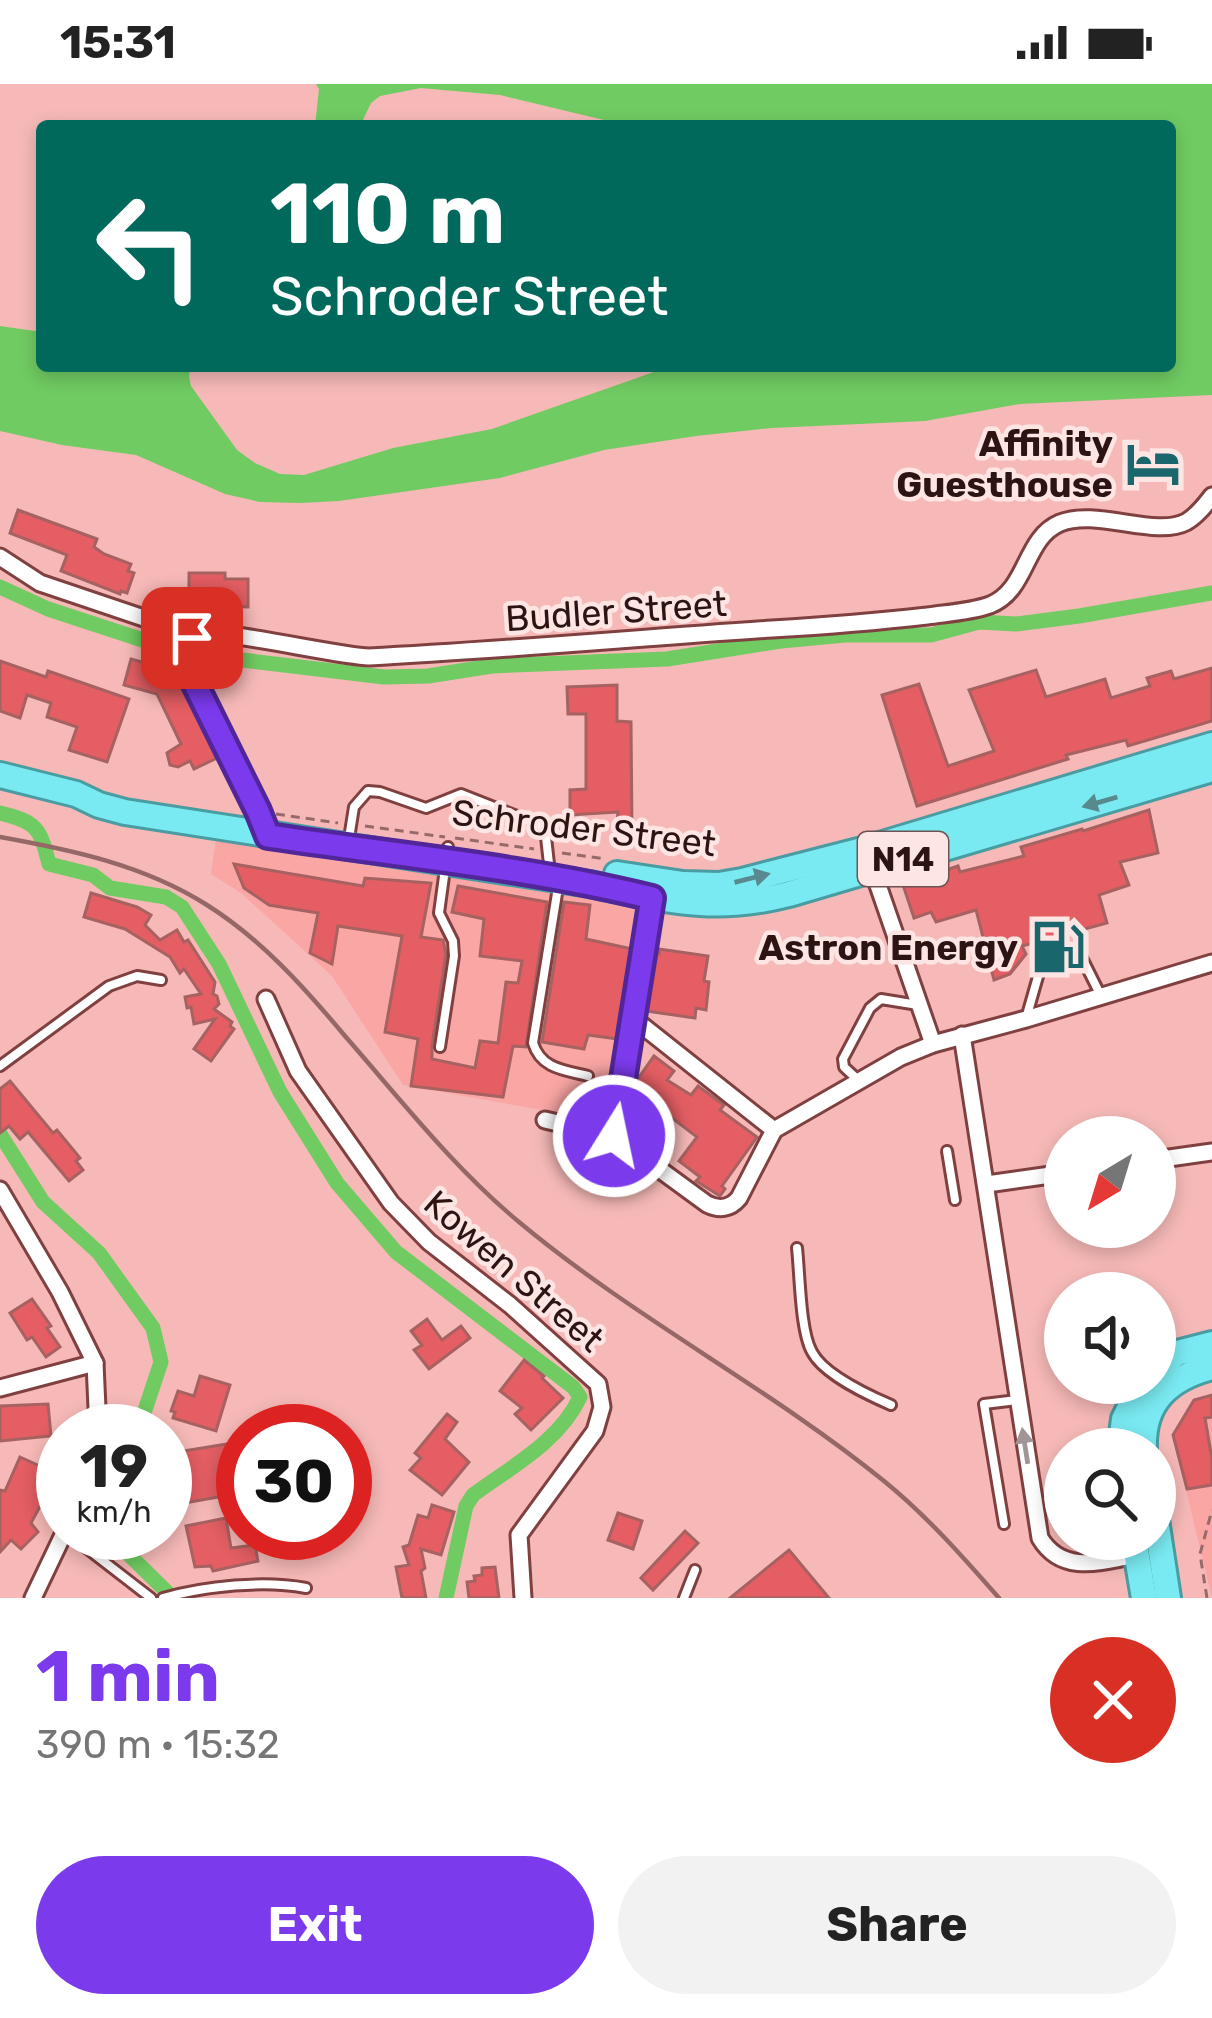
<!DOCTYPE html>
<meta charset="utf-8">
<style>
:root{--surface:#fff;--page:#f2f2f2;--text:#222;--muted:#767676;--accent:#7c3aed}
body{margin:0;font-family:Rubik,sans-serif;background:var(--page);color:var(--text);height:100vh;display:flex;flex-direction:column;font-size:45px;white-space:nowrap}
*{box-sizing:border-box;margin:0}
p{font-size:39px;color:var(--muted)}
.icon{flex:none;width:66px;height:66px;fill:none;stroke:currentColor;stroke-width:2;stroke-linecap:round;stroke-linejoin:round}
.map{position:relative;height:1514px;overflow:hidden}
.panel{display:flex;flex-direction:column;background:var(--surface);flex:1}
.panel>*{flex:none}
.top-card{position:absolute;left:36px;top:36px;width:1140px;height:252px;border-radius:12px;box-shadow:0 6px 18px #0003;background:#00695c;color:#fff;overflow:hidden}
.needle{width:78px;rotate:218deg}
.controls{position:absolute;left:1044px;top:1032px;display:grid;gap:24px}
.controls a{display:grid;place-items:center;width:132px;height:132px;border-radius:50%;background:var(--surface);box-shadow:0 6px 18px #0003;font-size:60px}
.speed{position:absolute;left:36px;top:1320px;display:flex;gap:24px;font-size:60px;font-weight:700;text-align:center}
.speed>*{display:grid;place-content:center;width:156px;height:156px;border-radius:50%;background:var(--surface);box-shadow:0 6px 18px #0003;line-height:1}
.speed small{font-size:30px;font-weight:400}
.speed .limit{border:18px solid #d22;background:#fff;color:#111}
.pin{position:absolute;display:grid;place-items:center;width:102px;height:102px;color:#fff;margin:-51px;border-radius:24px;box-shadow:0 6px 18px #0006}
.me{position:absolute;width:132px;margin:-66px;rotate:10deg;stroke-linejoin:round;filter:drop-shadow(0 0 9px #0008)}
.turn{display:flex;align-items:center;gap:42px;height:252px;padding:0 36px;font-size:54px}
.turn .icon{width:156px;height:156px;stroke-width:2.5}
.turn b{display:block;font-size:84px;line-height:102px}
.round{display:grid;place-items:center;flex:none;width:126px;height:126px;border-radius:63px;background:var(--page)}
.headline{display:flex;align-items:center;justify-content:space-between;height:204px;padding:0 36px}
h1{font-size:72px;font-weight:700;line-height:90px;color:var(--accent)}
.action{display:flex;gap:24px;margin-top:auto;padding:24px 36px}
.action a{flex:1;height:138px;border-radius:72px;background:var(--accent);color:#fff;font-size:48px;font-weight:700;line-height:138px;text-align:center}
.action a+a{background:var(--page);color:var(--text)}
.status{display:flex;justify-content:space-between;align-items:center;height:84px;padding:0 60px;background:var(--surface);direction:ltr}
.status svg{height:33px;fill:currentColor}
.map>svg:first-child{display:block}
</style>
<div class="status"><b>15:31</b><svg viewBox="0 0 49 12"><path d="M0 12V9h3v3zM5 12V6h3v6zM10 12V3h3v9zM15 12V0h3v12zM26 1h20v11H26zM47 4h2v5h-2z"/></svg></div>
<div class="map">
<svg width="1212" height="1514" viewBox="0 0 1212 1514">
<rect width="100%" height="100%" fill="#f6b9b7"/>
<g fill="#f9a6a4">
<path d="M216 756 648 820 608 1038 403 1001 332 892 241 809 211 790Z"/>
<path d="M1212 1311V1514L1173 1351 1194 1316Z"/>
</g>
<path fill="#70cb62" d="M316 0H1212V311L1020 320 925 337 772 344 696 352 604 366 500 394 339 417 300 419 260 418 225 410 136 371 62 361 0 347V242L42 248V282H191L189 292 191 302 237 366 255 379 280 390 304 391 393 364 492 345 671 282H1170V42H629L500 11 421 4 380 12 371 19 360 42H315L319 5Z"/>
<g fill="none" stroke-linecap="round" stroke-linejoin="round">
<g stroke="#70cb62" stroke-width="15">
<path d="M0 503 48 525 164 563 217 573 384 593 428 592 492 582 667 575 781 557 845 551H931L979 538 1016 540 1079 532 1212 509"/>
<path d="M0 729C37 738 40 744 49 780L93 791 110 804 166 813 182 823 219 880 280 1008 337 1099 396 1168 573 1303 580 1313C560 1357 511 1383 473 1411L466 1422 446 1514"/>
<path d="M0 1050 43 1118 99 1169 153 1244 161 1278 138 1347"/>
<path d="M107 1449 173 1514"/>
</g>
</g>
<g fill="#e45e63" stroke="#a66261" stroke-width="3">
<path d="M18 426 97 455 94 463 104 470 131 480 128 487 134 489 127 509 121 507 120 510 61 487 67 471 10 449Z"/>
<path d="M189 489H225V495H248V523L189 522Z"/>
<path d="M131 575 174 587 217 674 194 685 190 677 178 683 170 681 167 669 181 660 157 610 124 601Z"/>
<path d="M0 577 46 593 48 587 129 615 107 678 69 666 77 643 47 633 51 619 27 611 20 634 0 627Z"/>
<path d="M1212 584V637L1128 662 1126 656 1066 671 1068 675 917 722 882 611 919 600 948 682 994 667 969 606 1036 586 1046 613 1105 595 1111 614 1150 602 1147 594 1171 587 1174 595Z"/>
<path d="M617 601V637L631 638 632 748H616L618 728 570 731V706L586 705V630H568L567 603Z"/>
<path d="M1149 726 1158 769 1120 778 1129 801 1099 811 1107 839 1022 862 1026 870 1010 890 994 896 976 826 936 838 931 828 914 834 903 801 958 782 960 788 1024 772 1021 763 1082 745 1083 747Z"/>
<path d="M234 780 363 802 365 794 431 799 421 853 443 856 446 870 432 962V975L475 984 480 957 498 959 506 898 518 899 522 877 480 872 484 835 452 828 458 802 547 818 526 963 513 962 503 1013 411 1002 418 955 385 948 402 852 338 842 332 880 310 869 318 829 269 821 244 804Z"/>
<path d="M91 809 137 823 151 831 145 841 160 856 177 846 184 858 188 856 215 898 213 910 217 912 219 920 214 925 232 938 230 942 234 945 211 977 194 965 215 935 194 940 191 923 187 924 185 913 201 910 184 885 180 889 170 873 125 845 84 833Z"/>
<path d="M564 818 590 821 586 855 632 865 618 955 588 951 584 965 542 958Z"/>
<path d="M659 865 708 872 704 897 709 898 706 926 696 924 695 934 646 927 656 869 659 870Z"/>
<path d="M654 972 674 987 667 996 691 1011 698 1002 724 1021 720 1026 757 1053 722 1102 725 1105 720 1112 696 1097 700 1093 679 1077 697 1053 659 1024 662 1020 635 999Z"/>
<path d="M10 997 53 1049 57 1046 80 1074 76 1077 83 1086 69 1097 28 1048 20 1055 9 1042 0 1049V1005Z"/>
<path d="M32 1215 51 1242 47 1244 60 1263 46 1273 32 1253 27 1256 10 1229Z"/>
<path d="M427 1235 442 1256 461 1242 470 1254 429 1285 414 1266 422 1261 411 1247Z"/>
<path d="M524 1276 544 1292 542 1294 563 1314 531 1346 515 1330 522 1324 500 1307Z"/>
<path d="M200 1292 230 1301 216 1347 173 1334 175 1328 171 1327 178 1307 194 1312Z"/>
<path d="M1212 1311V1333L1205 1334 1212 1375V1401L1187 1405 1173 1351 1194 1316Z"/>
<path d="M48 1320 51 1352 0 1357V1322Z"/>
<path d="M447 1330 457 1338 445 1355 469 1378 442 1411 410 1386 421 1374 415 1369Z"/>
<path d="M227 1360 230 1377 225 1378 228 1398 222 1399 224 1412 173 1421 165 1370Z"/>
<path d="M20 1373 44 1384 43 1386 49 1389 44 1400 50 1404 31 1439 38 1448 21 1465 11 1456 0 1468V1406L5 1407Z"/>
<path d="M432 1421 454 1428 441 1471 421 1465 425 1484 421 1487 426 1514H402L396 1483 409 1481 403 1463 409 1461 418 1431 428 1434Z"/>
<path d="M618 1429 642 1437 633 1465 608 1456Z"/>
<path d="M226 1434 231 1464 255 1461 258 1477 213 1487 211 1482 195 1483 186 1442Z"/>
<path d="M685 1447 698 1459 653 1506 641 1494Z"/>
<path d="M789 1466 829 1514H730Z"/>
<path d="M495 1483 499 1514H469L467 1498 475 1497 474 1492 482 1491V1484Z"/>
</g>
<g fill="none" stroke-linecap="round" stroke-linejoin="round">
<defs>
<g id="service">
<path d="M350 748 354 723 368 707 380 708 426 724 461 710 535 739 546 753 549 780"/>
<path d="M559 797 533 959C541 985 564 986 588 992"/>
<path d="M1027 931 1041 882 1078 871 1082 874 1100 910"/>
<path d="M440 963 454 872 453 857 439 829 448 763"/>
<path d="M0 982 109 902 137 892 161 896"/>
<path d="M857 995 844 983 843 975 870 924 881 915 918 921"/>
<path d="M947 1067 955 1116"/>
<path d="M797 1164C800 1190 800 1247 812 1268 824 1291 868 1311 891 1321"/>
<path d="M1004 1440 984 1320 1017 1316"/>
<path d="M67 1449 151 1514"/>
<path d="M163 1514C206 1502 263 1496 306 1504"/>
<path d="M684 1514 695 1486"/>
</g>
<g id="minor">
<path d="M0 473 40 499 194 551"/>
<path d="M268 752 258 727 187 584C186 573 184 556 197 550 213 543 338 572 369 573 504 566 637 554 772 545 824 542 875 538 927 532 948 529 970 528 990 521 1028 506 1024 454 1060 439 1096 424 1155 454 1186 438 1197 432 1205 421 1212 412"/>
<path d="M871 781 933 960"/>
<path d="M266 915 298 987 391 1119 429 1158 510 1221 598 1300 602 1323 595 1347 519 1451 523 1514"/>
<path d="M634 935 774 1046 901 973 933 960 1026 935 1212 879"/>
<path d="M962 951 1040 1454C1063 1492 1103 1477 1140 1470"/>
<path d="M545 1036 614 1052 707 1120C719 1126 730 1125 739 1114L774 1046"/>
<path d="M614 1052 654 806"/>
<path d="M1155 1076 1212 1068"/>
<path d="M987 1100 1065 1089"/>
<path d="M0 1106 60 1208 95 1279 98 1347"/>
<path d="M0 1304 95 1279"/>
<path d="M33 1514 64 1449"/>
</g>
<g id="trunk">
<path d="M0 691 76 710 99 721 125 728 589 800C665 815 711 830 789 810L1212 685"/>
<path d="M617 790 683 800 719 801 742 797 866 765 1212 661"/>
<path d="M1155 1285 1177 1269 1212 1260"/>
<path d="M1120 1365 1124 1335 1142 1299"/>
<path d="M1144 1365C1142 1318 1169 1294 1212 1283"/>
<path d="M1155 1429 1168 1514"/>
<path d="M1134 1455 1144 1514"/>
</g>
</defs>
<use href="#service" stroke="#804040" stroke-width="14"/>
<use href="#minor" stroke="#804040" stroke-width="21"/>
<use href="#trunk" stroke="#499ca1" stroke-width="30"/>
<g stroke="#976a69" stroke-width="3" stroke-dasharray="9 6" stroke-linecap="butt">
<path d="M276 730 338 739"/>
<path d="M365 742 445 753"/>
<path d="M455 754 534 765"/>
<path d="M562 769 606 775"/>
<path d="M1207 1514 1200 1470 1212 1426"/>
</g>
<use href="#service" stroke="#fff" stroke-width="8"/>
<use href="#minor" stroke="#fff" stroke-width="15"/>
<use href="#trunk" stroke="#7aeaf2" stroke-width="24"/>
<path stroke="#956867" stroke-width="4.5" d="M0 753C72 766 144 781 207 821 261 855 304 903 345 952 401 1016 454 1084 519 1138 634 1234 768 1303 884 1397 927 1432 963 1473 999 1514"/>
</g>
<defs><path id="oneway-solid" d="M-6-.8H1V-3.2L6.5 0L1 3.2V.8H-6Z" transform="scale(3)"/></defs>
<g fill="#58898e">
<use href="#oneway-solid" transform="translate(1100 718) rotate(164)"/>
<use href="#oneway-solid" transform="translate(752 794) rotate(-14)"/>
</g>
<use fill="#a19595" href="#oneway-solid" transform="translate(1025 1362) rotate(-99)"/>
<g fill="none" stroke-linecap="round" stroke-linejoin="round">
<defs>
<path id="route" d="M192 554 187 562V584L258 727 268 752C396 771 527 783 652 814L614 1052"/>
</defs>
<use href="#route" stroke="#51269a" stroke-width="30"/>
<use href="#route" stroke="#7c3aed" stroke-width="21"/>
</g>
<defs>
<symbol id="hotel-bare" viewBox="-9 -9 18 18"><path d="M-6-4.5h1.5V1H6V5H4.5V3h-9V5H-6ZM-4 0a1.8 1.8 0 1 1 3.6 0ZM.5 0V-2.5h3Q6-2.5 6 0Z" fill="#19676c" stroke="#fde5e4" stroke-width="2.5" paint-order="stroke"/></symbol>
<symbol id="fuel-bare" viewBox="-9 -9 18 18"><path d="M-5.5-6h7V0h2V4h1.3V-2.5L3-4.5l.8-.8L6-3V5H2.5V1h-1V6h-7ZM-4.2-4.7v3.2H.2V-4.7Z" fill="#19676c" stroke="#fde5e4" stroke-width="2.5" paint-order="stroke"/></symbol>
</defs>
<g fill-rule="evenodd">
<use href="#hotel-bare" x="1115" y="342" width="76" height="76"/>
<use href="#fuel-bare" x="1020" y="825" width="76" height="76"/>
</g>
<g text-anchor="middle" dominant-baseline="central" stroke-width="9" stroke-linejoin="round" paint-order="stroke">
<rect fill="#fde5e4" stroke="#6c5252" stroke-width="3" x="858" y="748" width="90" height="54" rx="9"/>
<g font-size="33" font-weight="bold" fill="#2e1313">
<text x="903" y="775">N14</text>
</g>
<g font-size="36" font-weight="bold" fill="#2e1313" stroke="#fde5e4" text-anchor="end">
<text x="1113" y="359">Affinity<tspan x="1113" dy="41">Guesthouse</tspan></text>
<text x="1018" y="863">Astron Energy</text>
</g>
<g font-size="36" fill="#2e1313" stroke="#fde5e4">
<text transform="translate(616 527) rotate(-4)">Budler Street</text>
<text transform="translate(584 744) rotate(7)">Schroder Street</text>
<text transform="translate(514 1187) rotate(41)">Kowen Street</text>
</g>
</g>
</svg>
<div class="controls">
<a><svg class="needle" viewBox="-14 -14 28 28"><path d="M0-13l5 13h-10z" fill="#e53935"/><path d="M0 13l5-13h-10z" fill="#767676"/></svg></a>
<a><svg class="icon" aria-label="sound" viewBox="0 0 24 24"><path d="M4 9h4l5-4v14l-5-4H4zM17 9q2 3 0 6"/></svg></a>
<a><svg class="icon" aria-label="search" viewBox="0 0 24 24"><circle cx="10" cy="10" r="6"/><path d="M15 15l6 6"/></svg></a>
</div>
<div class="speed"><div>19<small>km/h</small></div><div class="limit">30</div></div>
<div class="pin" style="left:192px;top:554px;background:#d93025"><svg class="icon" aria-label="arrive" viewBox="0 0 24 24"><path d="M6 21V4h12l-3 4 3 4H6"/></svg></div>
<svg class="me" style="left:614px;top:1052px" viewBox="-20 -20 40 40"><circle r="17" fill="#7c3aed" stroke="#fff" stroke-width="3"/><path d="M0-11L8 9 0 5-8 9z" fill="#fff"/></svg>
<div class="top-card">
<div class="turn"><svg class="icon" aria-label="left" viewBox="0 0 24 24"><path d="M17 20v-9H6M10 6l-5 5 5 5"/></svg><div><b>110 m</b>Schroder Street</div></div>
</div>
</div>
<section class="panel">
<div class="headline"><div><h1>1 min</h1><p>390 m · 15:32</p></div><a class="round" style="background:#d93025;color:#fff"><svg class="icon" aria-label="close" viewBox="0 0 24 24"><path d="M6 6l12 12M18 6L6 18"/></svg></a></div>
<div class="action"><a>Exit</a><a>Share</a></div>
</section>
